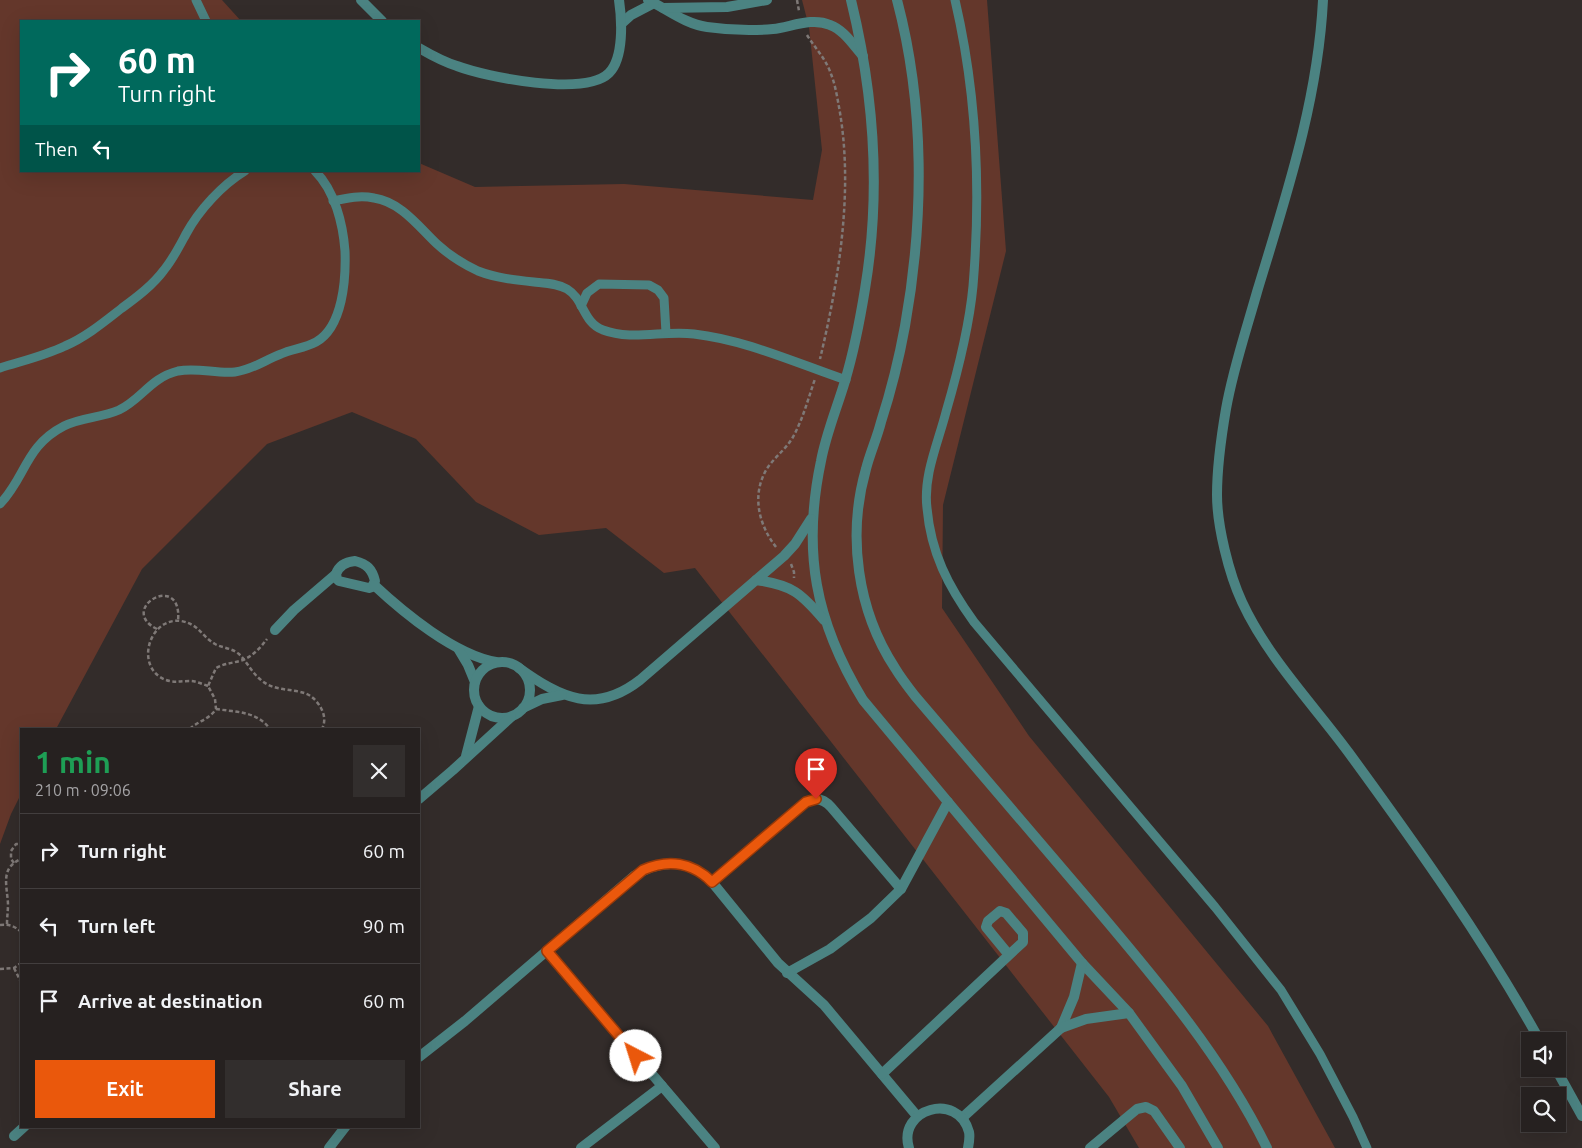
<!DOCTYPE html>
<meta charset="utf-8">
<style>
:root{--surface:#262120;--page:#322e2d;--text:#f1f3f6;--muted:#a4a3a5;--line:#423e3e;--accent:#ea580c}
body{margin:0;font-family:Ubuntu,sans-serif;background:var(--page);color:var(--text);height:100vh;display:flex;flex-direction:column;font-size:19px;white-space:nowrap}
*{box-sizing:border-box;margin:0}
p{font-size:16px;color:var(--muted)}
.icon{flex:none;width:28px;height:28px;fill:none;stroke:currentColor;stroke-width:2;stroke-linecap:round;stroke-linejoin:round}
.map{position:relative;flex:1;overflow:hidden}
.side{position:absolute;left:20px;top:728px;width:400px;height:400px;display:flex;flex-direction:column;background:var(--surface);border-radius:0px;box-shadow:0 5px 20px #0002,0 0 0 1px var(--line)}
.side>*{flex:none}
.guide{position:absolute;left:20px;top:20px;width:400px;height:152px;border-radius:0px;box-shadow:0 5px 20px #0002,0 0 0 1px var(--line);background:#00695c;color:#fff;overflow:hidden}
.tools{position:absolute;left:1521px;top:1032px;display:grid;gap:10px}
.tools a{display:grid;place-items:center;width:45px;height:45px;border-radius:0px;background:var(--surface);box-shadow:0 5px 20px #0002,0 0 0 1px var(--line);font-size:25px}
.pin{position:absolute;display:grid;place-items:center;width:42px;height:42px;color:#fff;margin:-51px -21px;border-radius:50% 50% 50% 0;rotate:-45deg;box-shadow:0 0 5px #0007}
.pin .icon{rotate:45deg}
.me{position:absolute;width:55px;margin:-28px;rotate:320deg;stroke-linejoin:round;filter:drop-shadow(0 0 4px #0008)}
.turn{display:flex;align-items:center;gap:18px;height:105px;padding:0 15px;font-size:22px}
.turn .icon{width:65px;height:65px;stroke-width:2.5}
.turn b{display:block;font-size:35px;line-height:42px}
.then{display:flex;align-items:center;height:48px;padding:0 15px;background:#0003;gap:10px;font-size:19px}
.round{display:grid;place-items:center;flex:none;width:52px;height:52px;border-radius:0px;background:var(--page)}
.summary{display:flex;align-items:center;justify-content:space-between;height:85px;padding:0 15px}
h1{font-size:30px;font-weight:700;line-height:38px;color:#1e9e55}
.button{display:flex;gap:10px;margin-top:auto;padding:10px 15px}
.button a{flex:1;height:58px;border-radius:0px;background:var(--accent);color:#fff;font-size:20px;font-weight:700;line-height:58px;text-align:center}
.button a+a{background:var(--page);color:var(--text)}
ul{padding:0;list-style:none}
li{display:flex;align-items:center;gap:15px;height:75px;padding:0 15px;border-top:1px solid var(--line)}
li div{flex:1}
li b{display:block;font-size:19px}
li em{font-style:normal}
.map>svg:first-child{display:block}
</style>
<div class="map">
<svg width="1582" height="1148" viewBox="0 0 1582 1148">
<rect width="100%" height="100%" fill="#332c2a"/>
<path fill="#64372b" d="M0 0H222L241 21H21V171H419V163L475 187 624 184 813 200 822 150 809 27 802 0H987L1006 251 943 505 942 608 1029 736 1268 1026 1335 1148H1139L1109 1097 695 568 664 573 606 528 539 535 476 502 416 439 352 412 267 444 142 569 56 729H21V794L11 814 0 844Z"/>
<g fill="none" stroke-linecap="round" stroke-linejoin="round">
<g stroke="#7f7977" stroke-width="2.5" stroke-dasharray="4 2.5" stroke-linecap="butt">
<path d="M797 0 799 11"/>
<path d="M807 35C815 48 826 59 831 74 835 84 837 96 839 107 854 189 839 279 820 359"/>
<path d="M776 547C758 524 751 493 768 467 776 456 786 449 793 437 803 419 808 399 815 379"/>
<path d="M791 564 794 572V578"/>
<path d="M157 629C116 609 183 570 178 621"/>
<path d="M208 686C202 684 196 681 190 681 179 681 171 684 160 677 136 661 151 617 181 621 199 624 201 636 215 644 222 648 232 648 239 654 247 662 252 673 261 680 278 695 303 685 316 701 323 709 327 719 322 729"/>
<path d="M216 709C235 712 257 711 270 729"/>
<path d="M190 729C198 721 210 719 216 709L215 699 208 686 216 668C225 663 234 663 243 660 253 656 261 647 267 639"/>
<path d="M14 863 11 859V851L16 844H21"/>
<path d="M7 924C7 917 8 911 8 904 7 885 0 868 21 859"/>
<path d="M0 925C9 924 15 926 21 932"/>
<path d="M14 968 21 982"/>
<path d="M0 969 14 968 21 963"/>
<path d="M21 994V1006"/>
</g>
<g stroke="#4b8382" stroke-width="9">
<path d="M196 0 206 21"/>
<path d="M955 0C977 94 981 190 973 286 969 329 958 371 946 412 938 443 923 476 927 508 931 553 948 586 974 622L1215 907 1281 990 1320 1054 1353 1117 1367 1148"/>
<path d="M333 201C347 198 360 195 374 198 401 202 419 227 437 244 449 255 463 264 478 271 496 278 515 280 534 282 545 283 557 283 567 289 584 299 583 323 603 330 632 341 664 330 694 334 746 340 796 363 846 380"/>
<path d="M581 306 587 293 599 284 649 285 658 290 664 298 666 333"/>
<path d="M0 368C22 361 44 356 65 346 86 337 104 322 122 308 137 297 153 285 164 270 173 259 179 247 186 234 199 210 222 185 245 171"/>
<path d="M0 504C26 477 25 446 64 426 82 417 101 418 119 410 142 399 150 378 178 371 197 367 216 374 235 372 252 370 265 360 281 354 292 349 305 348 316 342 343 327 346 279 345 251 343 224 335 191 315 171"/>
</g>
<g stroke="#4b8382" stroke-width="10">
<path d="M361 0 382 21"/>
<path d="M648 0C667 9 685 24 707 27 728 30 751 31 773 29 791 27 812 17 830 25 844 30 853 45 863 56"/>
<path d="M851 0C874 94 881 193 865 289 860 320 854 351 845 381 837 408 826 434 821 461 802 551 815 621 863 700L1082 963 1129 1013 1182 1086 1218 1148"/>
<path d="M897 0C925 105 924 220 905 326 899 359 891 391 881 422 877 438 870 453 866 469 847 535 857 610 895 668 901 678 908 687 915 696 973 764 1031 832 1089 900 1155 978 1222 1056 1267 1148"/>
<path d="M1323 0C1318 101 1286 196 1257 292 1246 331 1233 369 1226 409 1221 438 1217 467 1217 495 1217 526 1229 574 1242 602 1268 658 1313 704 1349 753 1417 846 1484 940 1540 1041"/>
<path d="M663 8 727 7 767 0"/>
<path d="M621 24 631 15 654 3"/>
<path d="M419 48C431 55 444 62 457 66 486 77 585 97 609 73 624 58 622 20 619 0"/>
<path d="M355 561C367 564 372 569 375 581L372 587 369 588 339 581 337 579 336 574C339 565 346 562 355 561Z"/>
<path d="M756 580C792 585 801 593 824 620"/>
<path d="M374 585C404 613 455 655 496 662"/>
<path d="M275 630 294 610 336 574"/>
<path d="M459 650 468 665 475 682"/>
<circle cx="502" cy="690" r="28"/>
<path d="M519 668C561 698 595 715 640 680L784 556 795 544 811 519"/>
<path d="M523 708 542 699 562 695"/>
<path d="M466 756 479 706"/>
<path d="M419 799 453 770 511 717"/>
<path d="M712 882 806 802C816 797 824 799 831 807L901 889 871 918 830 949 787 973"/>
<path d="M901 889 948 802"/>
<path d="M547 951 715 1148"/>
<path d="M1061 1028 1074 997 1082 963"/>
<path d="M419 1057 465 1021 634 876C660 859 689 859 712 882L778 963 824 1005 917 1116"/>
<path d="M1556 1069 1582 1116"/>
<path d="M882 1074 1009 955 1023 942V933L1006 913 1000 911 988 921 986 927 1009 955"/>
<path d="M962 1118 1061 1028 1086 1019 1129 1013"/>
<path d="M14 1136 25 1126"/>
<path d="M329 1148 346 1126"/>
<path d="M581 1148 662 1086"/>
<path d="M909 1148C897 1109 958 1091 969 1132 970 1137 969 1143 968 1148"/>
<path d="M1090 1148 1137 1109 1146 1107 1154 1111 1180 1148"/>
</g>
</g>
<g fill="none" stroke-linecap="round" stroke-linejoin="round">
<defs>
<path id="route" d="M636 1056 547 951 643 870C668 859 692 862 712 882L806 802 816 799"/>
</defs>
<use href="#route" stroke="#983908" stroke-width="12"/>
<use href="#route" stroke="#ea580c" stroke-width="9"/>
</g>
</svg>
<div class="tools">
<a><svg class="icon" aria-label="sound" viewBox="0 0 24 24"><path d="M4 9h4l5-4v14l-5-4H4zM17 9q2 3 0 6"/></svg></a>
<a><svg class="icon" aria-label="search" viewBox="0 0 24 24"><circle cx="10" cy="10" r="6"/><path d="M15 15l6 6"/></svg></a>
</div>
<div class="pin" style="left:816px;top:799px;background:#d93025"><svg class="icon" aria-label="arrive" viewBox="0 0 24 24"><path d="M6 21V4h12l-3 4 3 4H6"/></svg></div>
<svg class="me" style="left:636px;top:1056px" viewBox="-20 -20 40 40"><circle r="19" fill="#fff"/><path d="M0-13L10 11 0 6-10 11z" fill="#ea580c"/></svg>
<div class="guide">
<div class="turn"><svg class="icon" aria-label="right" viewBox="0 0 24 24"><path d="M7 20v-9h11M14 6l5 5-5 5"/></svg><div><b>60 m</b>Turn right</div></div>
<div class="then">Then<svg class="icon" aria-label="left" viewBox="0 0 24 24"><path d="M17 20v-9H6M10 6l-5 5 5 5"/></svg></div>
</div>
<section class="side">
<div class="summary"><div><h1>1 min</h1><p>210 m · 09:06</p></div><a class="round"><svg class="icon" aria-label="close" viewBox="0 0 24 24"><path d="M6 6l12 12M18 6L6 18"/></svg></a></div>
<ul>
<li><svg class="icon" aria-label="right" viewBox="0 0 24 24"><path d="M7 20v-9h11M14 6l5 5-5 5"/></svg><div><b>Turn right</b></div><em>60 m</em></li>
<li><svg class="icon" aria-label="left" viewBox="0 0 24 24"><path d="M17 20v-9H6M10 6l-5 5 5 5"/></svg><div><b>Turn left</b></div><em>90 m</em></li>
<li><svg class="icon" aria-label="arrive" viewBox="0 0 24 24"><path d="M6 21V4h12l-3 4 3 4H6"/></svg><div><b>Arrive at destination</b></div><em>60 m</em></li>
</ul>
<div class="button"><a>Exit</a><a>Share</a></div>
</section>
</div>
